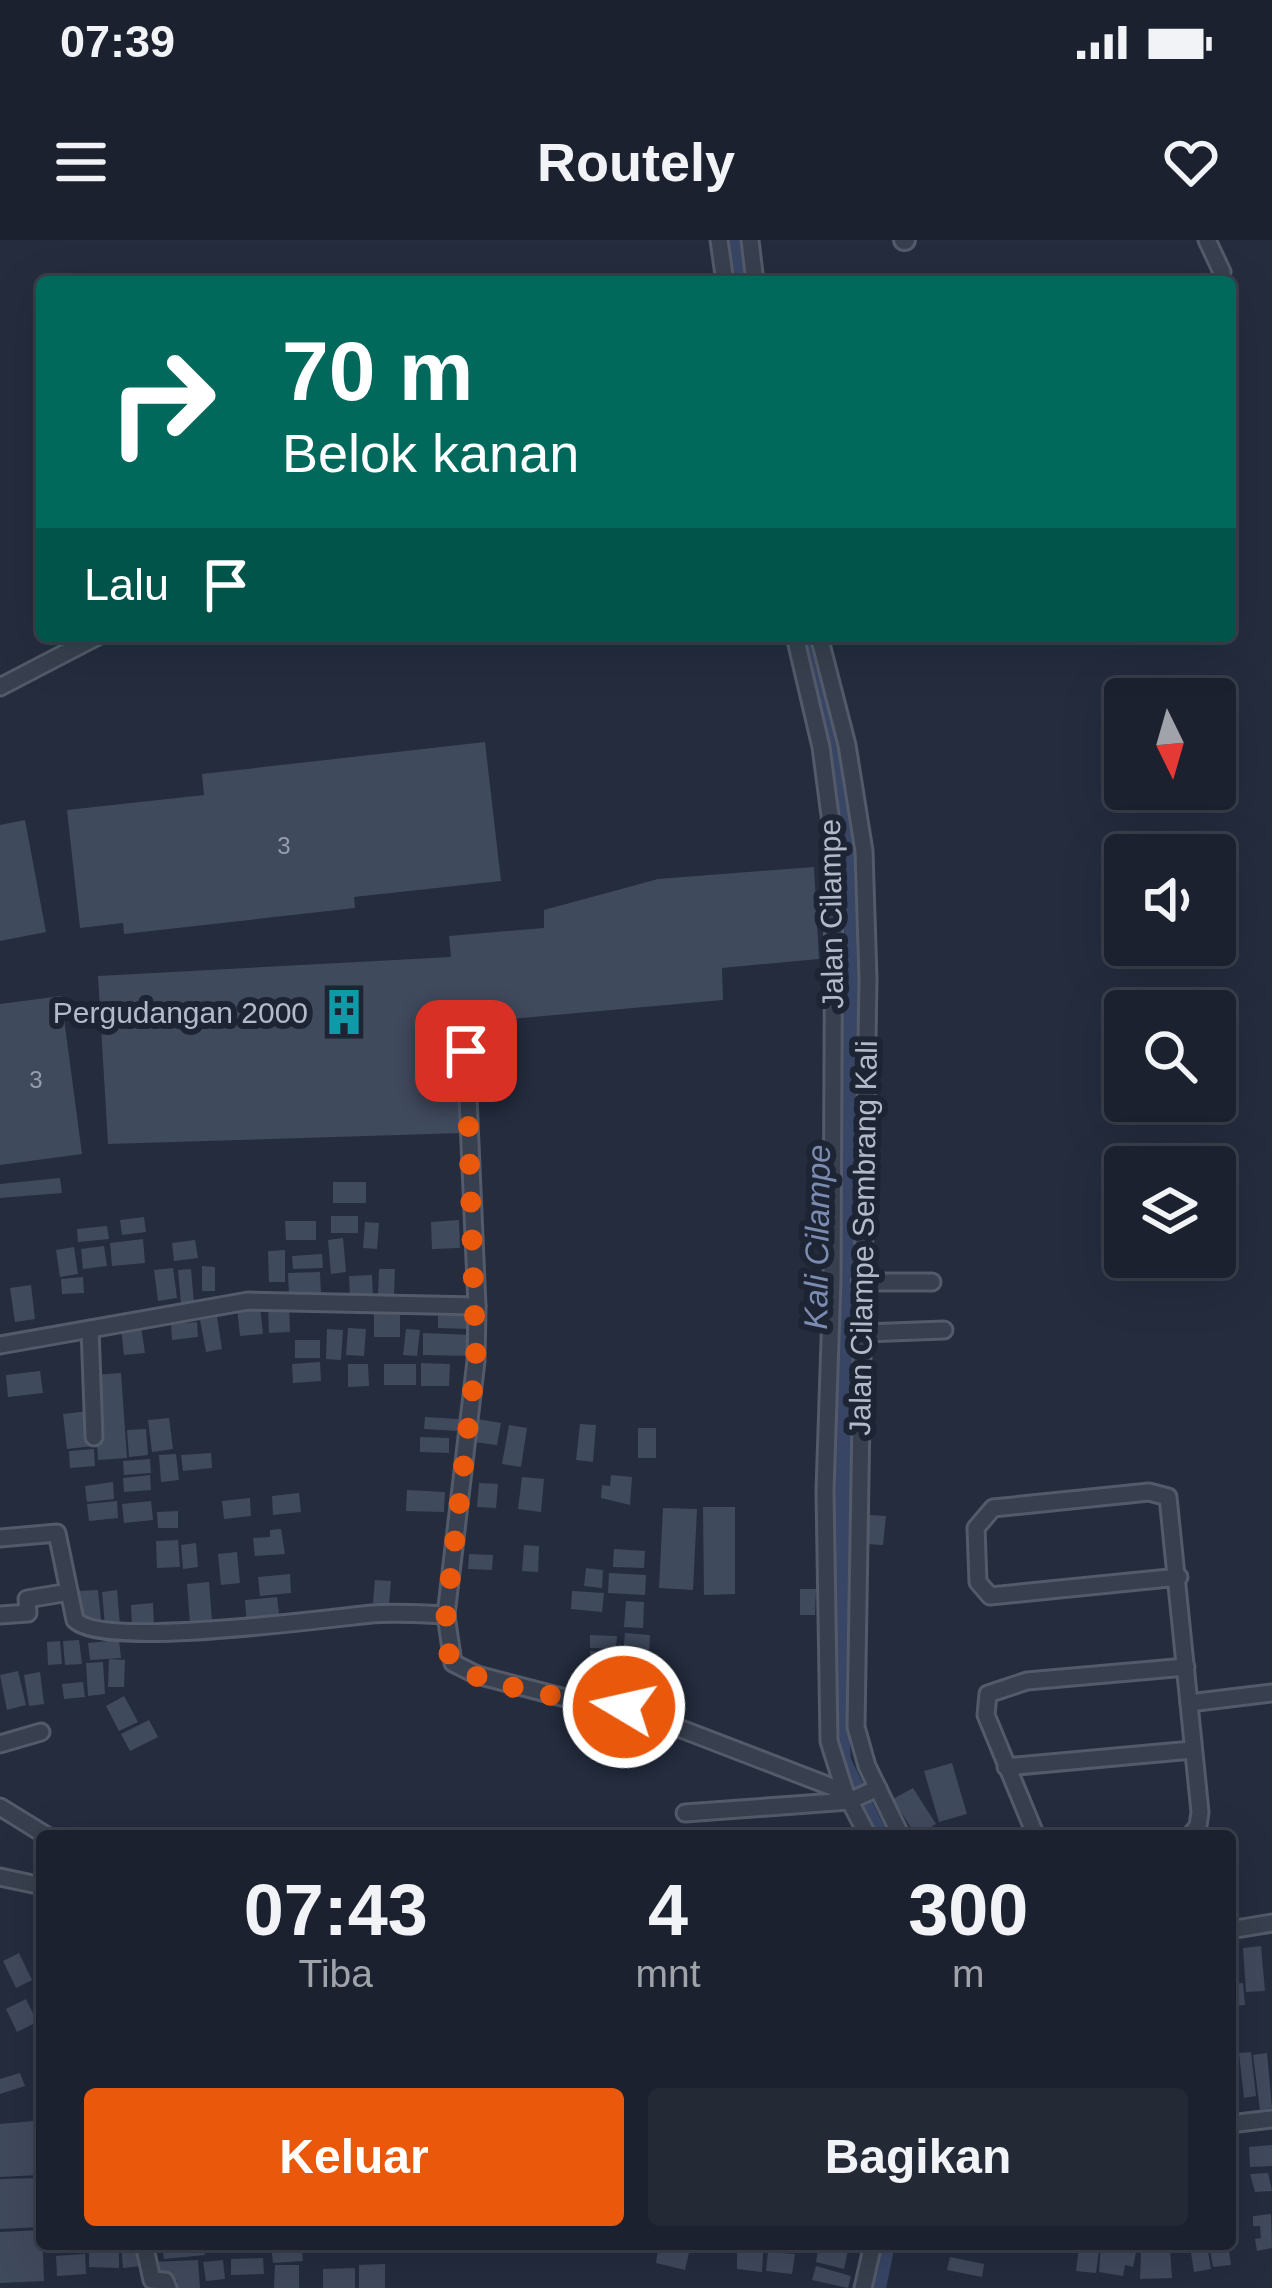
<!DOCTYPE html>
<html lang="id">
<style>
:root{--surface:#1b212e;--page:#242936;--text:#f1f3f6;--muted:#a0a3aa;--line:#393e4a;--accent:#ea580c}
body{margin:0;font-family:Arial,sans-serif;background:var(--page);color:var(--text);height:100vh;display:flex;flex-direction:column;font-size:45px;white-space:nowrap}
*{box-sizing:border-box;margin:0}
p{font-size:39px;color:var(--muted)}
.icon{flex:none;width:66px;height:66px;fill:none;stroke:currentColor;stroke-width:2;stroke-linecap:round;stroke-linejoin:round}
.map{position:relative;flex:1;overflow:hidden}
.panel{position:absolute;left:36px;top:1590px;width:1200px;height:420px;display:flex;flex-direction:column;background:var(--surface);border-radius:12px;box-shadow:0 12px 48px #0002,0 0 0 3px var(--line)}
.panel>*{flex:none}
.top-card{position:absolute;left:36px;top:36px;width:1200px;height:366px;border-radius:12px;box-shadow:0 12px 48px #0002,0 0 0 3px var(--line);background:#00695c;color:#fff;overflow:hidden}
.needle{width:78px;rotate:175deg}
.fabs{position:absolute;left:1104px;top:438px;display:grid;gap:24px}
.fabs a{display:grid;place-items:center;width:132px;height:132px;border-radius:12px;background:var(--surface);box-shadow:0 12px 48px #0002,0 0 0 3px var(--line);font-size:60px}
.pin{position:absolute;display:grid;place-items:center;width:102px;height:102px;color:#fff;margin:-51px;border-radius:24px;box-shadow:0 6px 18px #0006}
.me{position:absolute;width:132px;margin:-66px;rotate:279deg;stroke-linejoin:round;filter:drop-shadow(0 0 9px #0008)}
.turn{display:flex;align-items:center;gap:42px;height:252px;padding:0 48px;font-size:54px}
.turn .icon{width:156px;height:156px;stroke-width:2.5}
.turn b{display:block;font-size:84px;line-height:102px}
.then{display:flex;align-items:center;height:114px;padding:0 48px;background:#0003;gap:24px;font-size:45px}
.eta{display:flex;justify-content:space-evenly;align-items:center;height:204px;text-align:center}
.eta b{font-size:72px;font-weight:700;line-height:84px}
.action{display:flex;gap:24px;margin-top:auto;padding:24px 48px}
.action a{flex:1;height:138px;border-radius:12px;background:var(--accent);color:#fff;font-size:48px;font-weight:700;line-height:138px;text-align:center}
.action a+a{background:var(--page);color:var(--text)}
.status{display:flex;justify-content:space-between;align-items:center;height:84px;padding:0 60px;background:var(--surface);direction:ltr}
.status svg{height:33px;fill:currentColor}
header{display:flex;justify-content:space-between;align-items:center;height:156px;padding:0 48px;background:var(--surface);font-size:54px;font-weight:700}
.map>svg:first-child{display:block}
</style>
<div class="status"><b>07:39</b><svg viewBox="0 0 49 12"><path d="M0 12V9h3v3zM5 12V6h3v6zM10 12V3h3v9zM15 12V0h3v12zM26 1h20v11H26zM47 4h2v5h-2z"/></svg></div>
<header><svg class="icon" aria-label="menu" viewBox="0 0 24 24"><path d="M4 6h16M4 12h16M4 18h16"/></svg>Routely<svg class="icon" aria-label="heart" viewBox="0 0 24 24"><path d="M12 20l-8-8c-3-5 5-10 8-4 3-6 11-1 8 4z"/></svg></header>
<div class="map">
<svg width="1272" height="2048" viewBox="0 0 1272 2048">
<rect width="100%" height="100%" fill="#242c3e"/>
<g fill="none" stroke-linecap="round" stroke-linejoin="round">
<g stroke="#384565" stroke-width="18">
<path d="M733 0 743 42"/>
<path d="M810 396 855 602 838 1463 842 1521 879 1596"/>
<path d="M877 2048 886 2004"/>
</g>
</g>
<g fill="#404a5d">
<path d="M485 502 501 641 354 657 355 668 124 694 123 683 80 688 67 570 204 555 202 534Z"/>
<path d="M25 580 46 692 0 701V585Z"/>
<path d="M814 627 819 719 722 728 723 760 454 784 462 893 108 904 98 736 451 717 449 696 544 688V670L658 639Z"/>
<path d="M61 756 82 914 0 925V764Z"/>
<path d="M60 938 62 953 0 958V944Z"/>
<rect x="333" y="942" width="33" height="21"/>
<rect x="331" y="976" width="27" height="17"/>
<path d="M144 977 146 992 122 995 120 980Z"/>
<path d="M459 980 460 1008 432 1009 431 982Z"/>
<path d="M285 981H316V1000H286Z"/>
<path d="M365 982 379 983 377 1009 363 1008Z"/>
<path d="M107 986 109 999 78 1002 77 989Z"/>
<path d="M343 998 346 1032 331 1034 328 1000Z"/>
<path d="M143 999 145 1023 112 1026 110 1003Z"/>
<path d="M195 1000 198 1018 174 1021 172 1003Z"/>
<path d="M104 1006 107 1026 83 1029 81 1009Z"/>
<path d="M74 1007 78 1034 60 1037 56 1010Z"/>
<path d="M285 1010V1042H269L268 1011Z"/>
<path d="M322 1014 323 1028 293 1029 292 1016Z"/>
<path d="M202 1026 215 1027V1051H202Z"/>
<path d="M173 1028 177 1058 158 1061 154 1030Z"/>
<path d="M191 1029 194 1063 181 1064 178 1030Z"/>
<path d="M379 1029H395L394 1055H378Z"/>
<path d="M320 1032 321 1053 289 1054 288 1033Z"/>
<path d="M372 1035 373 1057 350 1058 349 1036Z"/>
<path d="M83 1037 84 1053 62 1054 61 1039Z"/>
<path d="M31 1045 35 1079 15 1082 10 1048Z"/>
<path d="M289 1065 290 1092 269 1093 268 1066Z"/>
<path d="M260 1066 263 1094 240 1096 237 1068Z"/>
<rect x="374" y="1073" width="26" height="24"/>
<path d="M438 1074 471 1075 470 1089 438 1088Z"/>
<path d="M217 1077 222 1109 206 1112 200 1080Z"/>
<path d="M197 1082 198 1097 172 1100 171 1084Z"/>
<path d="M141 1086 145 1113 124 1115 121 1088Z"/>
<path d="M348 1088 366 1089 364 1116 346 1115Z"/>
<path d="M327 1089 343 1090 341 1120 326 1119Z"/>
<path d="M406 1089 420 1090 417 1116 403 1115Z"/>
<path d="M423 1093 474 1095 473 1116 423 1115Z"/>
<rect x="295" y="1100" width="25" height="18"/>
<path d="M320 1122 321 1141 293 1143 292 1124Z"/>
<path d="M421 1123 450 1124 449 1146H421Z"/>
<path d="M348 1124H368L369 1146 348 1147Z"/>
<rect x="384" y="1124" width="32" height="21"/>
<path d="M40 1131 43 1153 8 1157 6 1135Z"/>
<path d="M121 1133 127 1218 98 1220 93 1135Z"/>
<path d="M89 1171 94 1206 67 1209 63 1174Z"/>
<path d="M425 1177 459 1179 458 1191 424 1189Z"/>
<path d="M169 1178 173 1209 152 1212 148 1180Z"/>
<path d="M477 1179 501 1183 497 1205 474 1202Z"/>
<path d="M580 1184 596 1185 593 1222 576 1220Z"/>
<path d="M509 1185 527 1188 521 1227 502 1224Z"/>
<rect x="638" y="1188" width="18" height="30"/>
<path d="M146 1189 148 1215 129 1217 127 1190Z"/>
<path d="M420 1197 449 1198V1213L420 1212Z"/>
<path d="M94 1209 95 1226 70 1228 69 1211Z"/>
<path d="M211 1213 212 1228 183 1231 181 1215Z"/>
<path d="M176 1214 179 1240 161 1242 159 1215Z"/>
<path d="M150 1219 151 1233 124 1235 123 1221Z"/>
<path d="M150 1235 151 1250 124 1252 123 1238Z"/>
<path d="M611 1235 632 1237 630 1265 601 1258 602 1245 610 1246Z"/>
<path d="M522 1237 544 1239 541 1272 518 1269Z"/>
<path d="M113 1242 114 1259 87 1262 85 1246Z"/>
<path d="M479 1243 498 1244 496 1268 477 1267Z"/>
<path d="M407 1250 445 1252 444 1272 406 1271Z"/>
<path d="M299 1253 301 1272 273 1275 272 1256Z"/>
<path d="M250 1258 251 1276 224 1279 222 1261Z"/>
<path d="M117 1261 118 1278 89 1281 87 1264Z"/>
<path d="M151 1261 153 1280 124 1283 122 1264Z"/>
<path d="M703 1267H735V1354L704 1355Z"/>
<path d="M663 1268 697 1269 693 1350 659 1348Z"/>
<path d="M178 1271V1288H158L157 1272Z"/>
<path d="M869 1275 886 1276 883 1305 867 1304Z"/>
<path d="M281 1289 285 1314 255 1316 253 1298 270 1297V1290Z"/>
<path d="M178 1300 180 1327 157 1328 156 1301Z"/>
<path d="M196 1303 198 1327 183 1329 181 1305Z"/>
<path d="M524 1305 539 1306 538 1332 522 1331Z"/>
<path d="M614 1309 645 1311 644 1328 613 1327Z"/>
<path d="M237 1312 240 1343 221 1345 218 1314Z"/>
<path d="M469 1314 493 1315 492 1330 468 1329Z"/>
<path d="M586 1328 603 1330 602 1348 584 1346Z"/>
<path d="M609 1333 646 1335 645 1355 608 1353Z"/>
<path d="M290 1334 291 1353 260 1356 258 1337Z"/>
<path d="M375 1340 391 1341 389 1364 373 1363Z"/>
<path d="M209 1342 212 1381 190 1383 187 1344Z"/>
<path d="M800 1349H816L815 1375H800Z"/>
<path d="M98 1350 101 1380 81 1382 78 1351Z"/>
<path d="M117 1350 120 1385 105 1386 102 1352Z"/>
<path d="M572 1351 604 1353 602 1372 571 1369Z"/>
<path d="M277 1357 280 1382 247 1385 245 1360Z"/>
<path d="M626 1361 644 1362 643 1388 624 1387Z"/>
<path d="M153 1363 154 1387 132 1388 131 1365Z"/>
<path d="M625 1393 650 1395 649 1417 623 1415Z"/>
<path d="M590 1395 617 1396 616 1409 590 1408Z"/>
<path d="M79 1400 82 1424 65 1425 63 1401Z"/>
<path d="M119 1400 121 1418 90 1420 88 1403Z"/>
<path d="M60 1401 62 1424 48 1425 47 1402Z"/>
<path d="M590 1411 620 1413 619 1432 590 1430Z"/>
<path d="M109 1419 125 1420 124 1447H108Z"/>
<path d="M103 1422 105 1454 88 1456 86 1423Z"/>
<path d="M627 1429 647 1430 646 1454H626Z"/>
<path d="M18 1431 26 1465 7 1470 0 1435Z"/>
<path d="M40 1432 44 1464 29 1466 24 1435Z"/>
<path d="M83 1442 85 1457 64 1459 62 1444Z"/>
<path d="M124 1456 138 1482 119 1491 106 1466Z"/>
<path d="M149 1480 158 1497 130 1511 121 1494Z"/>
<path d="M952 1523 967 1574 939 1582 924 1531Z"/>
<path d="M913 1548 936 1584 916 1596 893 1559Z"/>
<path d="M1261 1706 1265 1751 1246 1752 1243 1708Z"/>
<path d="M19 1713 32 1740 16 1748 3 1721Z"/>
<path d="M1243 1743 1245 1765 1230 1766V1744Z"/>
<path d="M26 1759 37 1782 17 1792 6 1769Z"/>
<path d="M1251 1812 1256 1856 1244 1858 1239 1813Z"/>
<path d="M1267 1813 1272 1868 1260 1870 1253 1815Z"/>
<path d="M20 1833 25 1846 0 1854V1839Z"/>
<path d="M34 1881 39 1935 0 1937V1884Z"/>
<path d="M1272 1905V1926L1250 1927 1249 1907Z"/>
<path d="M1268 1933 1272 1951 1255 1952 1250 1934Z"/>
<path d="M39 1938 41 1987 0 1989V1939Z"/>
<path d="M1271 1974 1272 2008 1257 2011 1255 1999 1261 1998 1260 1986H1253V1976Z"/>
<path d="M42 1990 44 2041 0 2043V1992Z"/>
<path d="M121 2004H138L141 2026 123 2028Z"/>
<path d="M162 2004H203L205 2015 164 2019Z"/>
<path d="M659 2004H691L685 2030 656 2023Z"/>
<path d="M737 2004H758L757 2013H763L762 2032 737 2029Z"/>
<path d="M819 2004 848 2010 844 2029 816 2022Z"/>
<path d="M1101 2004 1137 2007 1133 2027 1125 2025 1123 2036 1099 2032Z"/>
<path d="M1148 2004 1170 2009 1172 2038 1140 2039 1141 2012 1148 2011Z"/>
<path d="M1201 2004 1202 2011H1208L1211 2029 1194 2032 1191 2013 1193 2006Z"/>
<path d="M1209 2004H1228L1231 2025 1213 2027Z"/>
<path d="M1079 2008 1099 2010 1096 2033 1076 2031Z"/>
<path d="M89 2010 119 2011V2028L89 2027Z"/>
<path d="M302 2011 303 2021 273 2023 272 2013Z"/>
<path d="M768 2012 795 2014 792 2034 766 2031Z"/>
<path d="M85 2014 86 2034 57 2036 56 2016Z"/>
<path d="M950 2017 984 2024 982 2037 947 2030Z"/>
<path d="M263 2018 264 2034 231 2035V2019Z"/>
<path d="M198 2020 200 2048H178L177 2040 154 2041 152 2022Z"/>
<path d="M223 2020 225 2039 206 2041 203 2022Z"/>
<path d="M385 2024V2048H359V2025Z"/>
<path d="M275 2025H299V2048H274Z"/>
<path d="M816 2026 851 2036 848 2048 812 2040Z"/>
<path d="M355 2028V2048H323V2029Z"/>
</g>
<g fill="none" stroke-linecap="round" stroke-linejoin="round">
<defs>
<g id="minor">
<path d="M719 0 725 42"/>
<path d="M750 0 755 42"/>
<path d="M1207 0 1222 32"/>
<path d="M795 396 821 507 834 606 832 1040 825 1250 829 1501 845 1552 868 1596"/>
<path d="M819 396 847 505 864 611 868 739 856 1487 867 1526 901 1596"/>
<path d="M0 447 98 396"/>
<path d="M466 811 477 1066 476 1121 446 1375 453 1423 477 1435 569 1459 624 1467 845 1552"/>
<path d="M860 1042H932"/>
<path d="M90 1089 94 1197"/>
<path d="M865 1093 944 1090"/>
<path d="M0 1105 248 1061 477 1066"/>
<path d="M0 1298 57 1293 75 1380C102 1409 323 1379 371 1374 396 1372 421 1374 446 1375"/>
<path d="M1179 1337 990 1356 978 1342 976 1288 993 1268 1149 1252 1168 1257 1200 1572 1198 1586 1190 1596"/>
<path d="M0 1375 28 1373 27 1359 69 1352"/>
<path d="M1189 1463 1272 1453"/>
<path d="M0 1504 41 1492"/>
<path d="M1006 1527 1192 1510"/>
<path d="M0 1567 47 1596"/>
<path d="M685 1573 849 1561 878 1548"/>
<path d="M1036 1596 986 1475 988 1454 1027 1441 1186 1427"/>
<path d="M0 1637 42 1646"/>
<path d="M1230 1690 1272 1683"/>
<path d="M1230 1884 1272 1879"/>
<path d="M144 2004 152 2040 165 2041 168 2048"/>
<path d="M863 2048 873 2004"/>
</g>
<path id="tertiary" d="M904 0H905"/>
</defs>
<use href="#minor" stroke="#535a69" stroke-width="21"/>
<use href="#tertiary" stroke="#535a69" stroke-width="24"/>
<use href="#minor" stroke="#383f4e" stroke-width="15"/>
<use href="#tertiary" stroke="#383f4e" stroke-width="18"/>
</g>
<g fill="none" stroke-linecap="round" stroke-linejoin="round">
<path stroke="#ea580c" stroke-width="21" stroke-dasharray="0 37.8" d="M466 811 476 1121 446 1375C447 1389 445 1409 452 1421 466 1445 594 1463 624 1467"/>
</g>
<defs>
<symbol id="building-bare" viewBox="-9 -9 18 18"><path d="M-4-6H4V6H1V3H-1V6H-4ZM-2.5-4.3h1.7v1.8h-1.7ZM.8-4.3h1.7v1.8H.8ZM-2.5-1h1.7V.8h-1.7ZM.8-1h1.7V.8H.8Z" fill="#0f9aa8" stroke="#1d2433" stroke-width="2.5" paint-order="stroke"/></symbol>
</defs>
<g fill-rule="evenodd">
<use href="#building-bare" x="311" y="739" width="66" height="66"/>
</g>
<g text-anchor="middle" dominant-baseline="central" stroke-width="12" stroke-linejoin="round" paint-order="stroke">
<g font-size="24" fill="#979eae">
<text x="284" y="605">3</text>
<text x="36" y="839">3</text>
</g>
<g font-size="30" fill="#b4bac9" stroke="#1d2433">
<text transform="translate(831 674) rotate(-91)">Jalan Cilampe</text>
<text transform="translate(863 998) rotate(-89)">Jalan Cilampe Sembrang Kali</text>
</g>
<g font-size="30" fill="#b4bac9" stroke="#1d2433" text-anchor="end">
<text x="308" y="772">Pergudangan 2000</text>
</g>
<g font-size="33" font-style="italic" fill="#7c8cb1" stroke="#1d2433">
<text transform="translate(817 997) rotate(-89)">Kali Cilampe</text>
</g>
</g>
</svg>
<div class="fabs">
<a><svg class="needle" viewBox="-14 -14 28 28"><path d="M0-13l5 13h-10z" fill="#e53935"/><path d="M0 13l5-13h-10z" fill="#a0a3aa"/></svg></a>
<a><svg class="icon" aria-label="sound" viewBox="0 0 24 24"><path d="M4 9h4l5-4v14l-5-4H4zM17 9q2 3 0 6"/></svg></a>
<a><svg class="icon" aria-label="search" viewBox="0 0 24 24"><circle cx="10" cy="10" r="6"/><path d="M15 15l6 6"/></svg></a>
<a><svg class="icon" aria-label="layers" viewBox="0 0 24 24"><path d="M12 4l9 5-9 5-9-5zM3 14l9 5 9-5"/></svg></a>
</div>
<div class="pin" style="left:466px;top:811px;background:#d93025"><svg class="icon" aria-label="arrive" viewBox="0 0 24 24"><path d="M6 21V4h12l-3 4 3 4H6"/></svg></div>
<svg class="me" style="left:624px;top:1467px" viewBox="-20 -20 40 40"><circle r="17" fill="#ea580c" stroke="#fff" stroke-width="3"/><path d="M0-11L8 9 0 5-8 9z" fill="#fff"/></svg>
<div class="top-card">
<div class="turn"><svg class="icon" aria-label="right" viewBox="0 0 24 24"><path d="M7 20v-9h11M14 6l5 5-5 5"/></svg><div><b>70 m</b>Belok kanan</div></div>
<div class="then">Lalu<svg class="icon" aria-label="arrive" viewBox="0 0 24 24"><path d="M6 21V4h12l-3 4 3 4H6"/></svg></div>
</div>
<section class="panel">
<div class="eta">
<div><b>07:43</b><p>Tiba</p></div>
<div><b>4</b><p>mnt</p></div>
<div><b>300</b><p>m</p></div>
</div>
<div class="action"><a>Keluar</a><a>Bagikan</a></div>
</section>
</div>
